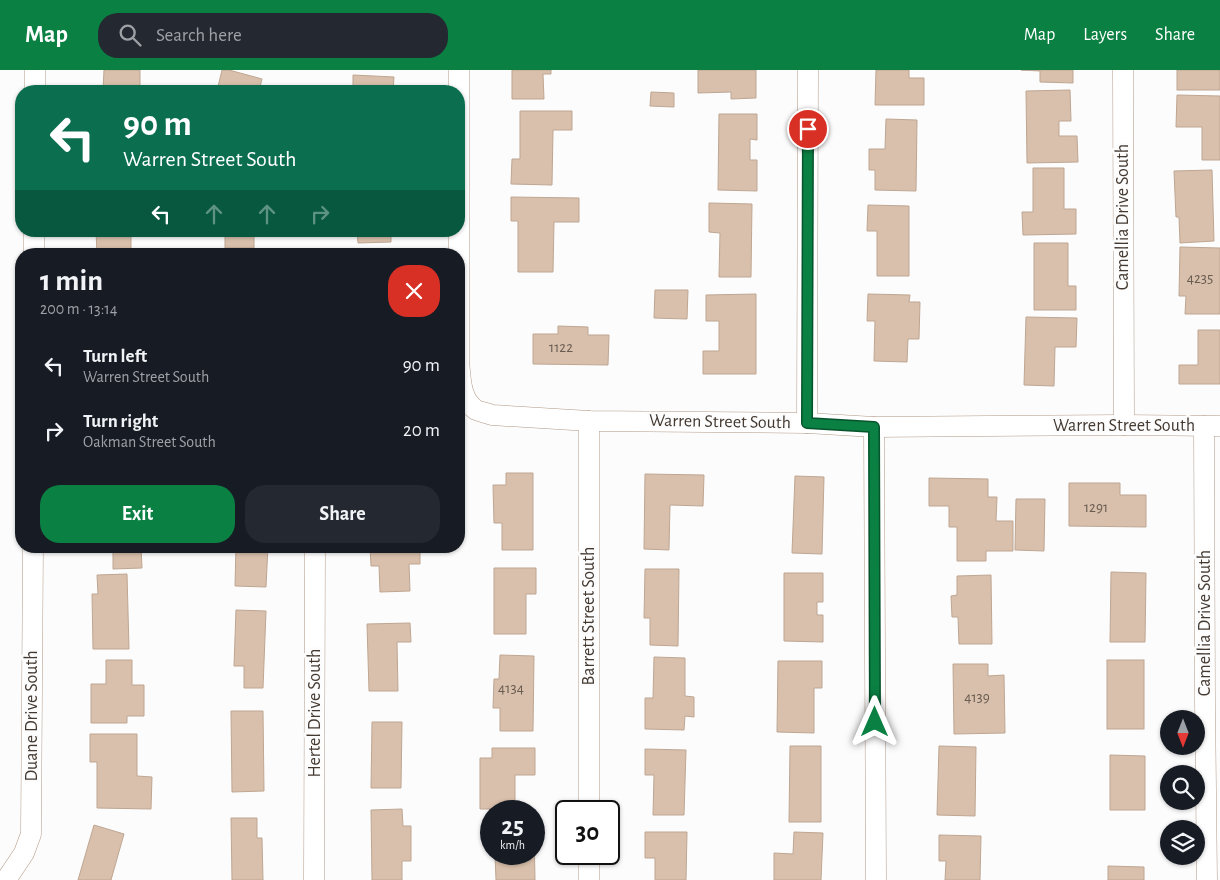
<!DOCTYPE html>
<meta charset="utf-8">
<style>
:root{--surface:#171b24;--page:#242831;--text:#f1f3f6;--muted:#9ea1a6;--accent:#0b8043}
body{margin:0;font-family:"Alegreya Sans",sans-serif;background:var(--page);color:var(--text);height:100vh;display:flex;flex-direction:column;font-size:19px;white-space:nowrap}
*{box-sizing:border-box;margin:0}
p{font-size:16px;color:var(--muted)}
.icon{flex:none;width:28px;height:28px;fill:none;stroke:currentColor;stroke-width:2;stroke-linecap:round;stroke-linejoin:round}
.map{position:relative;flex:1;overflow:hidden}
.details{position:absolute;left:15px;top:178px;width:450px;height:305px;display:flex;flex-direction:column;background:var(--surface);border-radius:20px;box-shadow:0 1px 4px #0004}
.details>*{flex:none}
.top-card{position:absolute;left:15px;top:15px;width:450px;height:152px;border-radius:20px;box-shadow:0 1px 4px #0004;background:#0b6e4f;color:#fff;overflow:hidden}
.needle{width:32px;rotate:180deg}
.fabs{position:absolute;left:1160px;top:640px;display:grid;gap:10px}
.fabs a{display:grid;place-items:center;width:45px;height:45px;border-radius:50%;background:var(--surface);box-shadow:0 1px 4px #0004;font-size:25px}
.speed{position:absolute;left:480px;top:730px;display:flex;gap:10px;font-size:25px;font-weight:700;text-align:center}
.speed>*{display:grid;place-content:center;width:65px;height:65px;border-radius:50%;background:var(--surface);box-shadow:0 1px 4px #0004;line-height:1}
.speed small{font-size:12px;font-weight:400}
.speed .limit{border:2px solid #111;border-radius:8px;background:#fff;color:#111}
.pin{position:absolute;display:grid;place-items:center;width:42px;height:42px;color:#fff;margin:-21px;border:2px solid #fff;border-radius:50%;box-shadow:0 1px 5px #0007}
.me{position:absolute;width:55px;margin:-28px;rotate:0deg;stroke-linejoin:round;filter:drop-shadow(0 0 4px #0008)}
.turn{display:flex;align-items:center;gap:18px;height:105px;padding:0 25px;font-size:22px}
.turn .icon{width:65px;height:65px;stroke-width:2.5}
.turn b{display:block;font-size:35px;line-height:42px}
.lanes{display:flex;align-items:center;height:48px;padding:0 25px;background:#0003;justify-content:center;gap:25px;direction:ltr}
.lanes .off{opacity:.35}
.round{display:grid;place-items:center;flex:none;width:52px;height:52px;border-radius:20px;background:var(--page)}
.overview{display:flex;align-items:center;justify-content:space-between;height:85px;padding:0 25px}
h1{font-size:30px;font-weight:600;line-height:38px}
.primary-button{display:flex;gap:10px;margin-top:auto;padding:10px 25px}
.primary-button a{flex:1;height:58px;border-radius:20px;background:var(--accent);color:#fff;font-size:20px;font-weight:600;line-height:58px;text-align:center}
.primary-button a+a{background:var(--page);color:var(--text)}
ul{padding:0;list-style:none}
li{display:flex;align-items:center;gap:15px;height:65px;padding:0 25px}
li div{flex:1}
li b{display:block;font-size:19px}
li em{font-style:normal}
header{display:flex;align-items:center;gap:30px;box-sizing:border-box;height:70px;padding:0 25px;background:var(--accent);color:#fff}
header strong{font-size:24px}
nav{display:flex;gap:28px;margin-inline-start:auto;font-size:18px}
.search{width:350px;height:45px;background:var(--page);display:flex;align-items:center;gap:12px;box-sizing:border-box;padding:0 18px;border-radius:20px;color:var(--muted);font-size:19px}
.map>svg:first-child{display:block}
</style>
<header>
<strong>Map</strong>
<div class="search"><svg class="icon" aria-label="search" viewBox="0 0 24 24"><circle cx="10" cy="10" r="6"/><path d="M15 15l6 6"/></svg>Search here</div>
<nav><a>Map</a><a>Layers</a><a>Share</a></nav>
</header>
<div class="map">
<svg width="1220" height="810" viewBox="0 0 1220 810">
<rect width="100%" height="100%" fill="#fcfcfc"/>
<g fill="#d9c0ac" stroke="#bea692">
<path d="M104 0H140V21H103Z"/>
<path d="M222 0H229L262 9 259 21H217Z"/>
<path d="M512 0H551V4H543L544 29H512Z"/>
<path d="M698 0H756V28L731 29V22L698 23Z"/>
<path d="M876 0H909V8H924V35H875Z"/>
<path d="M1021 0H1073V13L1040 12V1Z"/>
<rect x="1177" y="0" width="43" height="20"/>
<path d="M353 5 394 7 393 21H353Z"/>
<path d="M1070 20 1071 51H1059V66H1077L1078 92 1027 93 1026 21Z"/>
<path d="M651 22 674 23V37L650 36Z"/>
<path d="M1177 25 1220 26V90H1202V57H1176Z"/>
<path d="M520 41H572V60H553L552 115 511 114 512 89H520Z"/>
<path d="M719 44H757V70L750 69V90H757V121L718 120Z"/>
<path d="M886 49 917 50 916 121 875 120V100H869V79H885Z"/>
<path d="M1033 98H1064V139H1076V164L1023 165 1022 142H1033Z"/>
<path d="M1212 100 1214 171 1180 173 1179 147H1176L1174 101Z"/>
<path d="M511 127 579 128V152H554L553 202H518V151H511Z"/>
<path d="M709 133 752 134 751 207H719L720 163 709 162Z"/>
<path d="M868 135 909 136V206H877V161H867Z"/>
<path d="M96 161H131V184H97Z"/>
<rect x="225" y="161" width="29" height="17"/>
<path d="M357 161H391V172L358 173Z"/>
<path d="M1034 173H1068V216H1076V240H1034Z"/>
<path d="M1180 177 1220 178V244H1185L1186 226H1179Z"/>
<path d="M655 220H688L687 249 654 248Z"/>
<path d="M756 224V304H703V281H719V251H706V225Z"/>
<path d="M868 224 910 225 909 232H920L919 269H908L907 292 874 291 875 251H867Z"/>
<path d="M1026 247 1077 248 1076 277H1055L1054 316 1024 315Z"/>
<path d="M558 256 588 257V265H609L608 295 533 294V264H558Z"/>
<path d="M1198 260H1220V314H1179V295H1198Z"/>
<path d="M506 403H533V480H502V453H494L493 415H506Z"/>
<path d="M645 404 704 405 703 436 670 435 669 480 644 479Z"/>
<path d="M795 406 824 407 822 484 792 483Z"/>
<path d="M929 408 988 409V427H997L996 451H1013V481H986V491H957V457H949V436H929Z"/>
<path d="M1069 413H1120V425H1146V457L1069 456Z"/>
<path d="M1016 429H1045L1044 481 1015 480Z"/>
<path d="M113 476H141L142 498 113 499Z"/>
<path d="M236 476H268L266 517 235 516Z"/>
<path d="M370 476H420V494H409L410 521 380 522 379 496H371Z"/>
<path d="M494 498H536V524H526V564H494Z"/>
<path d="M645 499H679L678 576 650 575V548H644Z"/>
<path d="M1111 502 1146 503 1145 572H1110Z"/>
<path d="M784 503H823V532H817V545H823V572L784 571Z"/>
<path d="M127 504 129 579H93L92 524H98L97 505Z"/>
<path d="M991 505 992 574H959L958 547H952L951 526 957 525V506Z"/>
<path d="M236 540 266 541 263 618H244V596H234Z"/>
<path d="M410 553 411 572H397L398 621H369L367 554Z"/>
<path d="M500 585 534 586 533 661H500V638H493L494 609H499Z"/>
<path d="M654 587 685 588V626L694 627V647L685 646 684 660 645 659V628H653Z"/>
<path d="M106 590H132V615H144V646H127V653H91V614H106Z"/>
<rect x="1107" y="590" width="37" height="69"/>
<path d="M778 591H822V618H814V663L777 662Z"/>
<path d="M953 594H988V606L1004 605 1005 663 954 664Z"/>
<path d="M231 641H263L264 721 232 722Z"/>
<path d="M372 652H402L401 718H371Z"/>
<path d="M90 664H137V706L152 707 151 739 97 738V692H90Z"/>
<path d="M790 676H821V752H789Z"/>
<path d="M939 676 976 677 975 746 937 745Z"/>
<path d="M492 678H535V705H515V739H480V688H492Z"/>
<path d="M645 679 686 680 684 745H653L654 705H645Z"/>
<path d="M1110 685 1145 686V740H1110Z"/>
<path d="M402 739 403 756H411V791H402V810H372L371 740Z"/>
<path d="M231 748H257V768H262L263 810H232Z"/>
<path d="M94 755 124 764 111 810H78Z"/>
<path d="M534 760 535 810H496L495 784H534Z"/>
<path d="M645 762H687L686 810H655V788H645Z"/>
<path d="M794 762 823 763 821 810H774V783L793 784Z"/>
<path d="M939 765 981 766 980 810H945L946 791H939Z"/>
<path d="M1108 796 1144 797V810H1108Z"/>
</g>
<g fill="none" stroke-linecap="round" stroke-linejoin="round">
<defs>
<g id="street">
<path d="M459 0V291C461 309 460 329 476 340 481 342 487 343 492 345L589 351 807 353 874 357 1124 355 1220 356"/>
<path d="M1123 0 1124 355"/>
<path d="M35 21V0"/>
<path d="M34 184V161"/>
<path d="M807 353 808 0"/>
<path d="M1204 356 1205 631 1207 810"/>
<path d="M874 357 876 810"/>
<path d="M589 741V351"/>
<path d="M6 810 24 783 31 764 33 476"/>
<path d="M314 810 315 476"/>
<path d="M589 810V784"/>
</g>
</defs>
<use href="#street" stroke="#b19986" stroke-width="21"/>
<use href="#street" stroke="#fff" stroke-width="20"/>
</g>
<g fill="none" stroke-linecap="round" stroke-linejoin="round">
<defs>
<path id="route" d="M808 59 807 353 874 357 875 652"/>
</defs>
<use href="#route" stroke="#07532c" stroke-width="12"/>
<use href="#route" stroke="#0b8043" stroke-width="9"/>
</g>
<g text-anchor="middle" dominant-baseline="central" stroke-width="5" stroke-linejoin="round" paint-order="stroke">
<g font-size="15" fill="#685b50">
<text x="1200" y="208">4235</text>
<text x="561" y="277">1122</text>
<text x="1096" y="437">1291</text>
<text x="511" y="618">4134</text>
<text x="977" y="627">4139</text>
</g>
<g font-size="18" fill="#433931" stroke="#fcfcfc">
<text transform="translate(1123 147) rotate(-90)">Camellia Drive South</text>
<text transform="translate(720 352) rotate(1)">Warren Street South</text>
<text x="1124" y="356">Warren Street South</text>
<text transform="translate(589 546) rotate(-90)">Barrett Street South</text>
<text transform="translate(1205 553) rotate(-90)">Camellia Drive South</text>
<text transform="translate(315 643) rotate(-90)">Hertel Drive South</text>
<text transform="translate(32 646) rotate(-90)">Duane Drive South</text>
</g>
</g>
</svg>
<div class="fabs">
<a><svg class="needle" viewBox="-14 -14 28 28"><path d="M0-13l5 13h-10z" fill="#e53935"/><path d="M0 13l5-13h-10z" fill="#9ea1a6"/></svg></a>
<a><svg class="icon" aria-label="search" viewBox="0 0 24 24"><circle cx="10" cy="10" r="6"/><path d="M15 15l6 6"/></svg></a>
<a><svg class="icon" aria-label="layers" viewBox="0 0 24 24"><path d="M12 4l9 5-9 5-9-5zM3 14l9 5 9-5"/></svg></a>
</div>
<div class="speed"><div>25<small>km/h</small></div><div class="limit">30</div></div>
<div class="pin" style="left:808px;top:59px;background:#d93025"><svg class="icon" aria-label="arrive" viewBox="0 0 24 24"><path d="M6 21V4h12l-3 4 3 4H6"/></svg></div>
<svg class="me" style="left:875px;top:652px" viewBox="-20 -20 40 40"><path d="M0-17L14 15 0 8-14 15z" fill="#0b8043" stroke="#fff" stroke-width="4"/></svg>
<div class="top-card">
<div class="turn"><svg class="icon" aria-label="left" viewBox="0 0 24 24"><path d="M17 20v-9H6M10 6l-5 5 5 5"/></svg><div><b>90 m</b>Warren Street South</div></div>
<div class="lanes"><svg class="icon" aria-label="left" viewBox="0 0 24 24"><path d="M17 20v-9H6M10 6l-5 5 5 5"/></svg><svg class="icon off" aria-label="ahead" viewBox="0 0 24 24"><path d="M12 20V5M6 11l6-6 6 6"/></svg><svg class="icon off" aria-label="ahead" viewBox="0 0 24 24"><path d="M12 20V5M6 11l6-6 6 6"/></svg><svg class="icon off" aria-label="right" viewBox="0 0 24 24"><path d="M7 20v-9h11M14 6l5 5-5 5"/></svg></div>
</div>
<section class="details">
<div class="overview"><div><h1>1 min</h1><p>200 m · 13:14</p></div><a class="round" style="background:#d93025;color:#fff"><svg class="icon" aria-label="close" viewBox="0 0 24 24"><path d="M6 6l12 12M18 6L6 18"/></svg></a></div>
<ul>
<li><svg class="icon" aria-label="left" viewBox="0 0 24 24"><path d="M17 20v-9H6M10 6l-5 5 5 5"/></svg><div><b>Turn left</b><p>Warren Street South</p></div><em>90 m</em></li>
<li><svg class="icon" aria-label="right" viewBox="0 0 24 24"><path d="M7 20v-9h11M14 6l5 5-5 5"/></svg><div><b>Turn right</b><p>Oakman Street South</p></div><em>20 m</em></li>
</ul>
<div class="primary-button"><a>Exit</a><a>Share</a></div>
</section>
</div>
